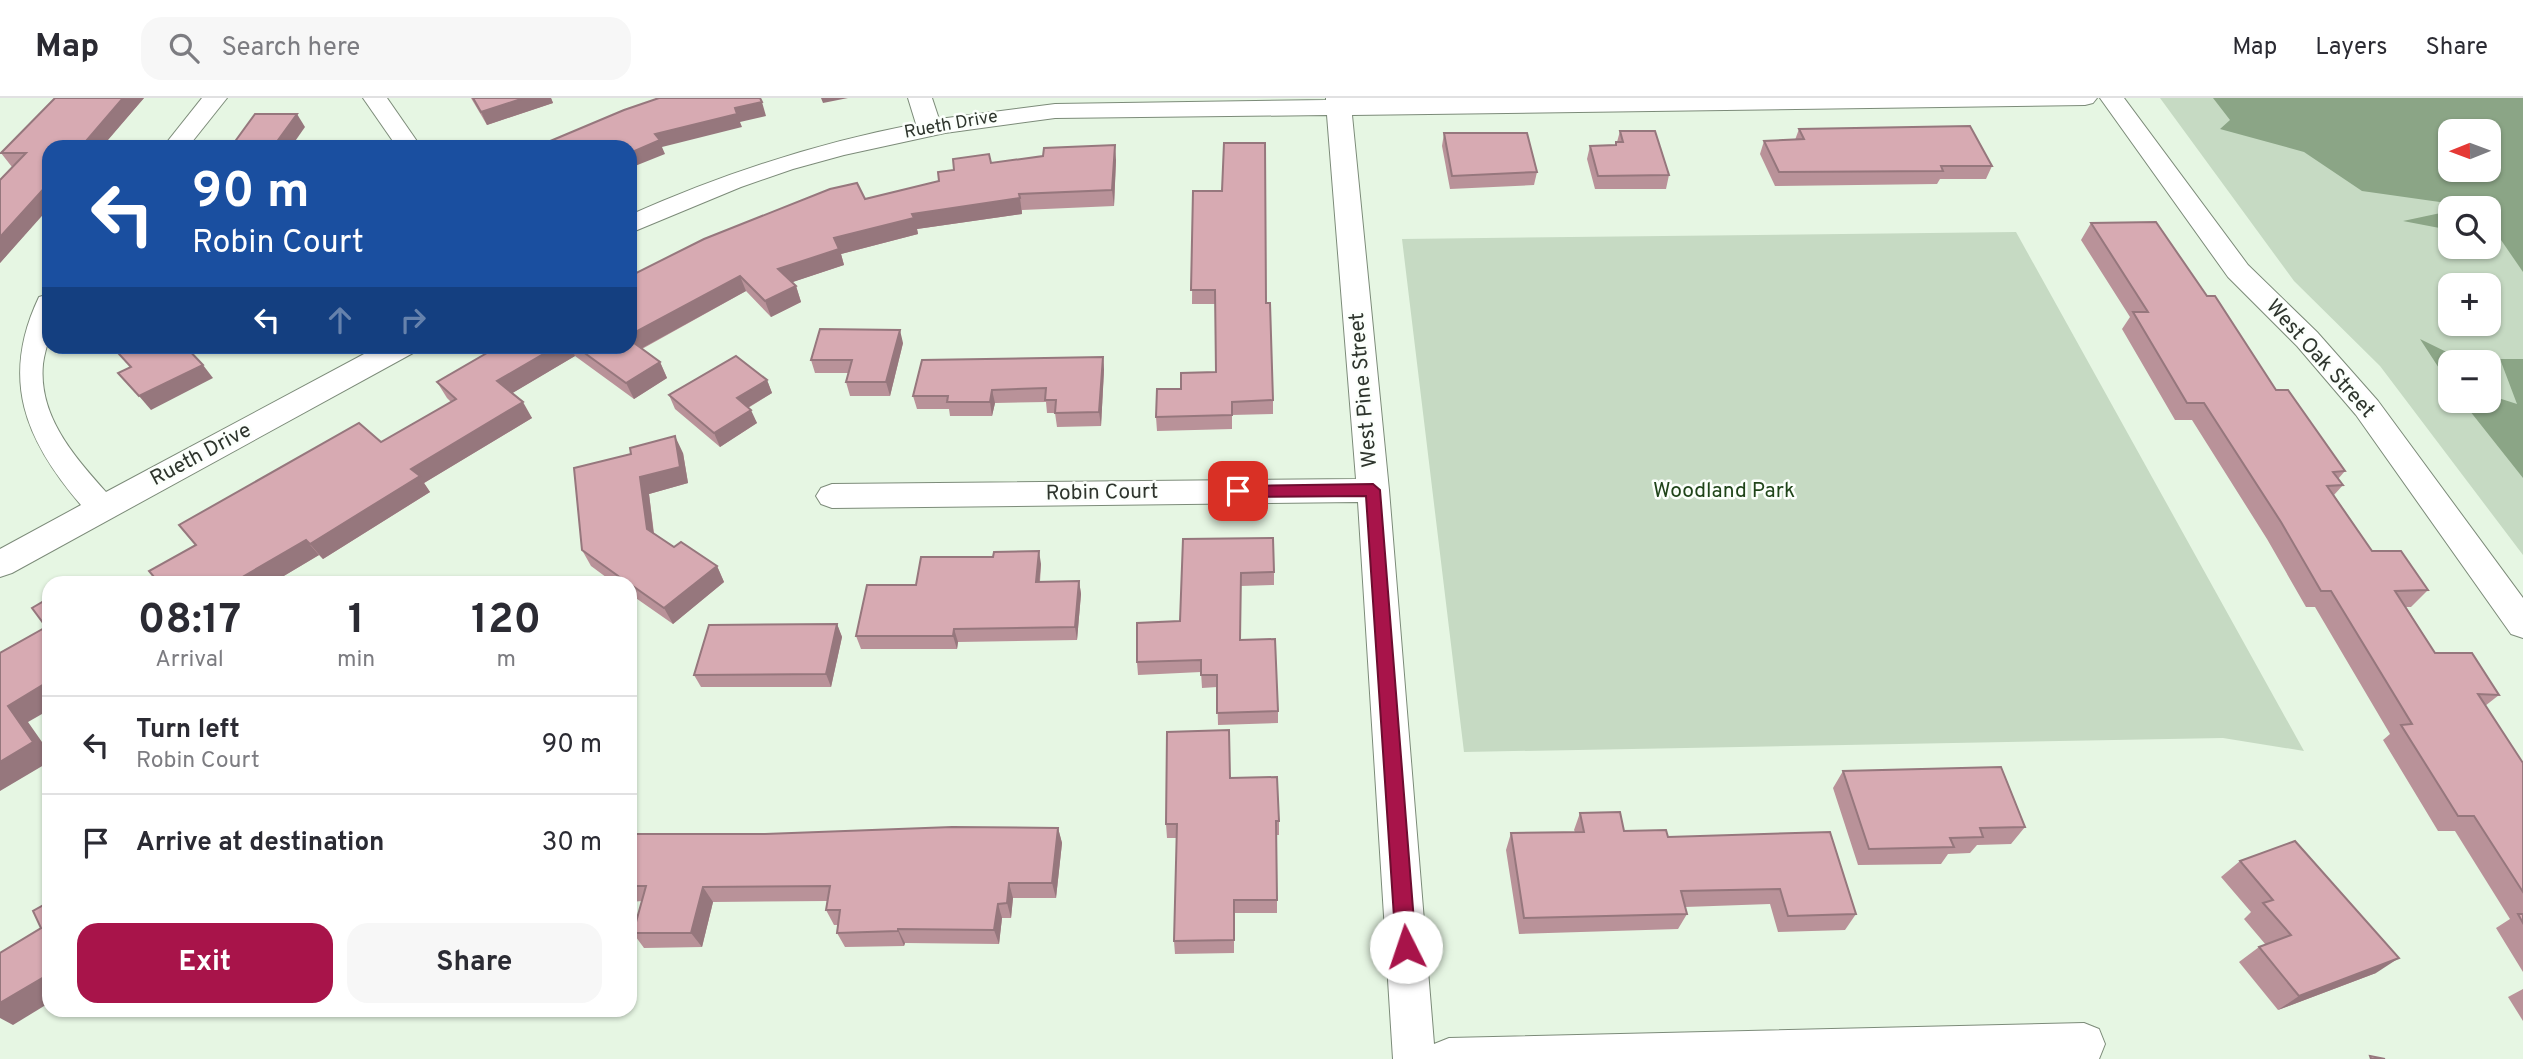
<!DOCTYPE html>
<meta charset="utf-8">
<style>
:root{--surface:#fff;--page:#f7f7f7;--text:#2b2b33;--muted:#7c7c81;--line:#e1e1e2;--accent:#a8144a}
body{margin:0;font-family:Overpass,sans-serif;background:var(--page);color:var(--text);height:100vh;display:flex;flex-direction:column;font-size:26px;white-space:nowrap}
*{box-sizing:border-box;margin:0}
p{font-size:23px;color:var(--muted)}
.icon{flex:none;width:38px;height:38px;fill:none;stroke:currentColor;stroke-width:2;stroke-linecap:round;stroke-linejoin:round}
.map{position:relative;flex:1;overflow:hidden}
.panel{position:absolute;left:42px;top:478px;width:595px;height:441px;display:flex;flex-direction:column;background:var(--surface);border-radius:21px;box-shadow:0 2px 5px #0004}
.panel>*{flex:none}
.guide{position:absolute;left:42px;top:42px;width:595px;height:214px;border-radius:21px;box-shadow:0 2px 5px #0004;background:#1a4fa0;color:#fff;overflow:hidden}
.needle{width:46px;rotate:269deg}
.buttons{position:absolute;left:2438px;top:21px;display:grid;gap:14px}
.buttons a{display:grid;place-items:center;width:63px;height:63px;border-radius:14px;background:var(--surface);box-shadow:0 2px 5px #0004;font-size:35px}
.pin{position:absolute;display:grid;place-items:center;width:60px;height:60px;color:#fff;margin:-30px;border-radius:14px;box-shadow:0 4px 10px #0006}
.me{position:absolute;width:77px;margin:-38px;rotate:356deg;stroke-linejoin:round;filter:drop-shadow(0 0 5px #0008)}
.turn{display:flex;align-items:center;gap:24px;height:147px;padding:0 35px;font-size:32px}
.turn .icon{width:91px;height:91px;stroke-width:2.5}
.turn b{display:block;font-size:49px;line-height:60px}
.lanes{display:flex;align-items:center;height:66px;padding:0 35px;background:#0003;justify-content:center;gap:35px;direction:ltr}
.lanes .off{opacity:.35}
.eta{display:flex;justify-content:space-evenly;align-items:center;height:119px;text-align:center}
.eta b{font-size:42px;font-weight:700;line-height:49px}
.action{display:flex;gap:14px;margin-top:auto;padding:14px 35px}
.action a{flex:1;height:80px;border-radius:21px;background:var(--accent);color:#fff;font-size:28px;font-weight:700;line-height:80px;text-align:center}
.action a+a{background:var(--page);color:var(--text)}
ul{padding:0;list-style:none}
li{display:flex;align-items:center;gap:21px;height:98px;padding:0 35px;border-top:2px solid var(--line)}
li div{flex:1}
li b{display:block;font-size:26px}
li em{font-style:normal}
header{display:flex;align-items:center;gap:42px;box-sizing:border-box;height:98px;padding:0 35px;background:var(--surface);border-bottom:2px solid var(--line)}
header strong{font-size:33px}
nav{display:flex;gap:38px;margin-inline-start:auto;font-size:24px}
.search{width:490px;height:63px;background:var(--page);display:flex;align-items:center;gap:18px;box-sizing:border-box;padding:0 24px;border-radius:21px;color:var(--muted);font-size:26px}
.map>svg:first-child{display:block}
</style>
<header>
<strong>Map</strong>
<div class="search"><svg class="icon" aria-label="search" viewBox="0 0 24 24"><circle cx="10" cy="10" r="6"/><path d="M15 15l6 6"/></svg>Search here</div>
<nav><a>Map</a><a>Layers</a><a>Share</a></nav>
</header>
<div class="map">
<svg width="2523" height="961" viewBox="0 0 2523 961">
<rect width="100%" height="100%" fill="#e6f6e3"/>
<g fill="#c6dac3" fill-rule="evenodd">
<path d="M2160 0H2523V457L2380 268 2294 183ZM2450 33H2488V72H2450ZM2450 110H2488V149H2450ZM2450 187H2488V226H2450ZM2450 264H2488V303H2450Z"/>
<path d="M2016 134 2304 653 2223 640 1464 654 1402 141Z"/>
</g>
<g fill="#8ba586" fill-rule="evenodd">
<path d="M2213 0H2523V174L2501 142 2489 139 2488 110H2461L2468 108 2362 93 2304 54 2220 31 2230 22ZM2450 33H2488V72H2450Z"/>
<path d="M2450 113V132L2403 123Z"/>
<path d="M2420 241 2467 264H2450V287Z"/>
<path d="M2500 261H2523V380L2462 303H2488L2489 297 2517 306Z"/>
</g>
<g fill="none" stroke-linecap="round" stroke-linejoin="round">
<defs>
<g id="street">
<path d="M202 0H227L188 49H163Z"/>
<path d="M363 0H387L421 49H397Z"/>
<path d="M908 0H932L939 21 1055 6 1326 2V0H2097L2093 5 2085 7 1352 17 1389 392 1434 946 1449 940 2084 925 2099 931 2105 946 2099 961H1393L1358 404 832 410 821 406 816 398 821 390 832 386 1356 381 1327 17 1055 20 945 35 844 57 793 71 741 89 630 135V117C722 76 817 45 916 26Z"/>
<path d="M2100 0H2124L2248 167 2317 234 2378 303 2523 500V540L2511 536 2356 317 2297 248 2228 179Z"/>
<path d="M49 196C49 210 51 225 49 240 47 248 44 257 43 266 38 318 74 358 106 394L379 248H417L413 255 12 475 0 479V451L81 407C25 342 0 281 39 199Z"/>
</g>
</defs>
<use href="#street" stroke="#7c8b79" stroke-width="2"/>
<use href="#street" fill="#fff" fill-rule="evenodd"/>
</g>
<g fill="#b99299">
<path d="M55 0H144L0 165V82L12 69 1 55Z"/>
<path d="M471 0H551L553 5 487 27Z"/>
<path d="M1799 31 1992 68 1986 81H1940L1937 86 1775 88 1760 56 1764 43 1795 42Z"/>
<path d="M1620 33 1669 77 1666 91H1595L1587 61 1590 48 1615 47 1616 44H1617Z"/>
<path d="M1444 35 1537 74 1534 87 1450 91 1442 48Z"/>
<path d="M1116 62 1114 108 1022 112V116L917 131 918 136 841 156 844 167 792 184 796 188 801 204 771 219 746 193 642 251 660 264 667 280 634 301 575 258 512 295 532 320 424 385 430 394 323 461 319 457 272 485 381 344 451 304 447 300 437 284 499 248H630V178L865 101 939 83 991 65Z"/>
<path d="M1193 93 1266 205 1273 302V316L1232 317V331L1157 333 1156 319 1181 291 1216 274 1215 206H1192Z"/>
<path d="M2091 125 2207 198 2276 292 2345 373 2338 381 2343 387 2334 397 2372 453 2428 492 2411 509H2406L2435 555 2499 597 2485 608 2523 665V874L2496 830 2510 821 2455 733H2438L2383 642 2390 636 2315 509H2306L2267 441 2192 322H2175L2122 231 2130 219 2081 142Z"/>
<path d="M903 245 890 298H850L846 284 848 275H815L811 262Z"/>
<path d="M1103 259 1104 272 1101 328 1057 329 1055 315H1047L1046 304 995 305 992 318H950L949 311H917L913 298Z"/>
<path d="M767 282 772 295 748 310 757 325 720 349 675 311 669 297Z"/>
<path d="M683 355 688 385 649 396 654 435 674 449 717 468 724 484 673 526 630 496V485H614L591 468 582 452 631 356Z"/>
<path d="M1183 441 1274 474V487L1241 488V542L1278 613V625L1218 627 1217 589 1202 590 1201 574 1138 577 1137 564 1180 523Z"/>
<path d="M1041 466 1040 484 1079 483 1081 496 1077 542 958 544 957 551H861L856 538Z"/>
<path d="M837 526 842 539 831 589H701L694 577Z"/>
<path d="M1843 673 2025 729 2011 746 1977 747 1970 755 1948 756 1941 766 1858 767 1833 690Z"/>
<path d="M1231 680 1279 723V737H1277V815H1234V855L1175 856 1174 843 1177 740H1167L1166 726Z"/>
<path d="M1580 715 1624 733 1668 739 1856 816 1845 832 1778 834 1770 806 1685 809 1687 816 1678 831 1519 836 1506 752 1511 735 1575 734 1574 732Z"/>
<path d="M1058 730 1062 745 1056 800H1013L1011 820H1002L999 846 905 845 904 848 845 849 837 835 838 827H834L826 812 827 803 713 804 702 849 644 850 633 835 642 803 630 804V733L632 736H765Z"/>
<path d="M2240 763 2376 875 2278 912 2239 864 2259 849 2266 847 2244 821 2251 814 2221 779Z"/>
<path d="M2523 891V923L2508 899Z"/>
</g>
<g fill="#96777d">
<path d="M123 0H144L102 49H81Z"/>
<path d="M524 0H551L553 5 487 27 481 14Z"/>
<path d="M821 0H848L823 5Z"/>
<path d="M762 4 766 18 740 24 742 29 662 49 665 56 630 70V55L655 36 735 10Z"/>
<path d="M297 16 305 29 291 49H273Z"/>
<path d="M1115 47 1116 62 1114 108 1112 92Z"/>
<path d="M49 85V110L0 165V139Z"/>
<path d="M1020 100 1022 116 917 131 918 136 841 156 844 167 784 187 778 171 834 140 912 116Z"/>
<path d="M740 178 746 193 633 255 630 248V237Z"/>
<path d="M796 188 801 204 771 219 765 203Z"/>
<path d="M900 232 903 245 890 298 886 284Z"/>
<path d="M557 248H570L575 258 506 299 497 283Z"/>
<path d="M1103 259 1104 272 1101 328 1099 314Z"/>
<path d="M660 264 667 280 634 301 626 285Z"/>
<path d="M203 267 213 280 151 312 139 298Z"/>
<path d="M767 282 772 295 742 313 737 300Z"/>
<path d="M992 292 995 305 992 318 990 304Z"/>
<path d="M523 304 532 320 424 385 430 394 323 461 310 446 411 371Z"/>
<path d="M751 312 757 325 720 349 714 335Z"/>
<path d="M675 338 683 355 688 385 649 396 655 447 647 431 640 379Z"/>
<path d="M306 442 319 457 272 485H232Z"/>
<path d="M1039 453 1041 466 1038 497 1036 484Z"/>
<path d="M717 468 724 484 673 526 664 510Z"/>
<path d="M1079 483 1081 496 1077 542 1075 529Z"/>
<path d="M837 526 842 539 831 589 826 576Z"/>
<path d="M954 531 958 544 957 551 953 538Z"/>
<path d="M49 583V612L28 624 49 654V664L0 693V664L8 608Z"/>
<path d="M1058 730 1062 745 1056 800 1052 785Z"/>
<path d="M1009 785 1013 800 1011 820 1007 805Z"/>
<path d="M703 789 713 804 702 849 691 835Z"/>
<path d="M998 806 1002 820 999 846 994 832Z"/>
<path d="M898 831 905 845 904 848 898 833Z"/>
<path d="M2399 860 2376 875 2278 912 2299 898Z"/>
<path d="M49 876V905L13 927 0 920V905Z"/>
</g>
<g fill="#d7aab2" stroke="#96777d" stroke-width="2">
<path d="M55 0H123L81 49H49V85L0 139V82L26 55H1Z"/>
<path d="M473 0H524L481 14Z"/>
<path d="M659 0H760L762 4 735 10 737 16 655 36 660 42 630 55V49H536L624 12Z"/>
<path d="M255 16H297L273 49H231Z"/>
<path d="M1970 28 1992 68H1941L1943 73 1779 74 1764 43 1804 41 1799 31Z"/>
<path d="M1620 33H1655L1669 77 1598 78 1590 48 1616 47V44H1623Z"/>
<path d="M1444 35H1527L1537 74 1452 78Z"/>
<path d="M1224 45H1265L1266 205H1270L1273 302 1232 304V317L1156 319 1157 291H1181V275L1216 274 1215 192H1191L1193 93H1222Z"/>
<path d="M1115 47 1112 92 1019 96 1020 100 912 116 914 120 834 140 839 151 778 171 796 188 765 203 740 178 630 237V178L704 141 830 91 857 85 865 101 939 83 938 74 954 72 953 61 989 56 991 65 1043 58 1044 50Z"/>
<path d="M2156 124 2207 198H2215L2276 292H2288L2345 373 2333 374 2343 387 2327 388 2372 453H2401L2428 492 2395 493 2435 555H2472L2499 597 2478 596 2523 665V794L2474 718H2458L2401 627 2412 626 2331 493H2321L2281 424 2204 305H2187L2133 214H2148L2091 125Z"/>
<path d="M820 231 900 232 886 284H846L852 262H811Z"/>
<path d="M630 242 660 264 626 285 575 248H630Z"/>
<path d="M132 248H185L203 267 139 298 118 275 131 269 119 256Z"/>
<path d="M499 248H557L497 283 523 304 411 371 420 378 310 446 306 442 232 485H159L149 473 196 447 179 427 359 325 381 344 456 301 437 284Z"/>
<path d="M736 258 767 282 737 300 751 312 714 335 669 297Z"/>
<path d="M1103 259 1099 314 1055 315 1056 302H1045L1046 290 992 292 990 304H947L948 298H913L922 262Z"/>
<path d="M675 338 680 369 640 379 647 431 674 449 681 444 717 468 664 510 630 486V485H628L582 452 574 370 631 356 630 350Z"/>
<path d="M1273 440 1274 474 1241 475 1240 542 1275 541 1278 613 1217 615V577H1201V562L1137 564V525L1180 523 1183 441Z"/>
<path d="M1039 453 1036 484 1079 483 1075 529 954 531 953 538H856L867 487H916L921 459H993L994 454Z"/>
<path d="M82 481 85 485H76Z"/>
<path d="M49 500V583L8 608 33 644 0 664V555L46 529 32 510Z"/>
<path d="M837 526 826 576 694 577 709 527Z"/>
<path d="M1229 632 1230 680 1277 679 1279 723H1276L1277 802H1234V842L1174 843 1177 726H1166L1167 634Z"/>
<path d="M2001 669 2025 729 1980 730 1983 739 1950 740 1954 749 1869 751 1843 673Z"/>
<path d="M1620 714 1624 733 1666 732 1668 739 1830 734 1856 816 1788 818 1780 791 1681 793 1687 816 1524 820 1511 735 1584 734 1580 715Z"/>
<path d="M952 729 1058 730 1052 785H1009L1007 805 998 806 994 832 898 831V833L837 835 840 812H826L830 788 703 789 691 835H633L646 788H630V736H765Z"/>
<path d="M2295 743 2399 860 2299 898 2259 849 2291 837 2263 805 2273 802 2240 763Z"/>
<path d="M49 804V876L0 905V855L41 830 33 813Z"/>
<path d="M2518 816H2523V825Z"/>
<path d="M2370 958 2385 961H2371Z"/>
</g>
<path fill="#a8144a" stroke="#6d0d30" stroke-width="2" d="M1373 386 1380 392 1416 849 1413 856 1406 858 1399 856 1396 849 1366 398 1238 399 1230 393 1238 388Z"/>
<g text-anchor="middle" dominant-baseline="central" stroke-width="5" stroke-linejoin="round" paint-order="stroke">
<g font-size="18" fill="#2e352d" stroke="#fbfffb">
<text transform="translate(951 27) rotate(-10)">Rueth Drive</text>
</g>
<g font-size="21" fill="#2e352d" stroke="#fbfffb">
<text transform="translate(2320 261) rotate(48)">West Oak Street</text>
<text transform="translate(1364 292) rotate(-95)">West Pine Street</text>
<text transform="translate(201 357) rotate(-28)">Rueth Drive</text>
<text transform="translate(1102 395) rotate(-1)">Robin Court</text>
</g>
<g font-size="21" fill="#1f4419" stroke="#fbfffb">
<text x="1724" y="393">Woodland Park</text>
</g>
</g>
</svg>
<div class="buttons">
<a><svg class="needle" viewBox="-14 -14 28 28"><path d="M0-13l5 13h-10z" fill="#e53935"/><path d="M0 13l5-13h-10z" fill="#7c7c81"/></svg></a>
<a><svg class="icon" aria-label="search" viewBox="0 0 24 24"><circle cx="10" cy="10" r="6"/><path d="M15 15l6 6"/></svg></a>
<a>+</a>
<a>−</a>
</div>
<div class="pin" style="left:1238px;top:393px;background:#d93025"><svg class="icon" aria-label="arrive" viewBox="0 0 24 24"><path d="M6 21V4h12l-3 4 3 4H6"/></svg></div>
<svg class="me" style="left:1406px;top:849px" viewBox="-20 -20 40 40"><circle r="19" fill="#fff"/><path d="M0-13L10 11 0 6-10 11z" fill="#a8144a"/></svg>
<div class="guide">
<div class="turn"><svg class="icon" aria-label="left" viewBox="0 0 24 24"><path d="M17 20v-9H6M10 6l-5 5 5 5"/></svg><div><b>90 m</b>Robin Court</div></div>
<div class="lanes"><svg class="icon" aria-label="left" viewBox="0 0 24 24"><path d="M17 20v-9H6M10 6l-5 5 5 5"/></svg><svg class="icon off" aria-label="ahead" viewBox="0 0 24 24"><path d="M12 20V5M6 11l6-6 6 6"/></svg><svg class="icon off" aria-label="right" viewBox="0 0 24 24"><path d="M7 20v-9h11M14 6l5 5-5 5"/></svg></div>
</div>
<section class="panel">
<div class="eta">
<div><b>08:17</b><p>Arrival</p></div>
<div><b>1</b><p>min</p></div>
<div><b>120</b><p>m</p></div>
</div>
<ul>
<li><svg class="icon" aria-label="left" viewBox="0 0 24 24"><path d="M17 20v-9H6M10 6l-5 5 5 5"/></svg><div><b>Turn left</b><p>Robin Court</p></div><em>90 m</em></li>
<li><svg class="icon" aria-label="arrive" viewBox="0 0 24 24"><path d="M6 21V4h12l-3 4 3 4H6"/></svg><div><b>Arrive at destination</b></div><em>30 m</em></li>
</ul>
<div class="action"><a>Exit</a><a>Share</a></div>
</section>
</div>
